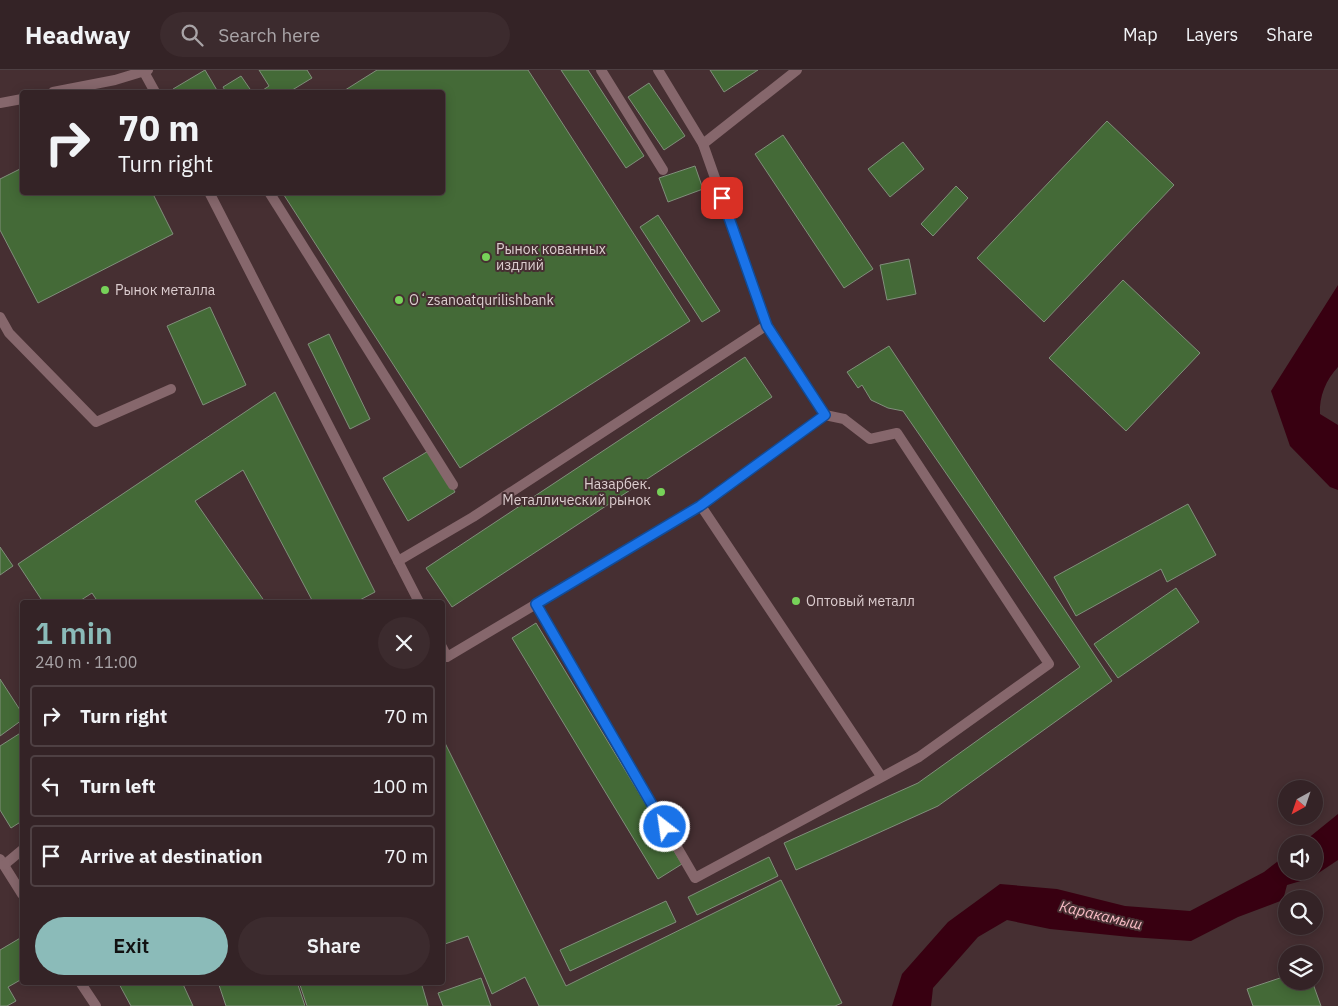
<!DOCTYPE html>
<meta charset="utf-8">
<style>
:root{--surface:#342326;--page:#3c2b2e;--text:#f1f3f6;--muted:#a9a4a7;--line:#4e4043;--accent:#8bbbb9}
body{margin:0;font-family:"IBM Plex Sans",sans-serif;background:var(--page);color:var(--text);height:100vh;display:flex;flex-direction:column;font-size:19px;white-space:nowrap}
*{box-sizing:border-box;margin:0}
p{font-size:16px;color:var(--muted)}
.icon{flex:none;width:28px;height:28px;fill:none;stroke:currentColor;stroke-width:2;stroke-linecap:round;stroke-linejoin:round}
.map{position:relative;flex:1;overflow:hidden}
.sheet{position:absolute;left:20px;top:530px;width:425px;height:385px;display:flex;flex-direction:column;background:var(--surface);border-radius:5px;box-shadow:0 2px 12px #0003,0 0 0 1px var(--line)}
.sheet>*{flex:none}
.banner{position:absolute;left:20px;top:20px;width:425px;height:105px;border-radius:5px;box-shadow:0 2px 12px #0003,0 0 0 1px var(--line);background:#342326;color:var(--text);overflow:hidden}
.needle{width:32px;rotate:220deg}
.tools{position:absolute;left:1278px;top:710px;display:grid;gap:10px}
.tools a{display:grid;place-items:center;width:45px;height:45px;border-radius:50%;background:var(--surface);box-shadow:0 2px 12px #0003,0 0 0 1px var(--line);font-size:25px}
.pin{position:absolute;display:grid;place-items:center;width:42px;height:42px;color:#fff;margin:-21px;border-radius:10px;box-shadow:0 2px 8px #0006}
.me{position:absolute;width:55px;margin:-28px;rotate:330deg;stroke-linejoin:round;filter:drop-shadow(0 0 4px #0008)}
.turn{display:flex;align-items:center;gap:18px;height:105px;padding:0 15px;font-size:22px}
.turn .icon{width:65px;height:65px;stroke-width:2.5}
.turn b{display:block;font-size:35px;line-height:42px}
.round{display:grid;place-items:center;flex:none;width:52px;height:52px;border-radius:26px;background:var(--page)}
.head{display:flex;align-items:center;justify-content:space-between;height:85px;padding:0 15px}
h1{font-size:30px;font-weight:600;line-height:38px;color:var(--accent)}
.cta{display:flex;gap:10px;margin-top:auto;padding:10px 15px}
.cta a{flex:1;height:58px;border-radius:30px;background:var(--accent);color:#111;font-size:20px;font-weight:600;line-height:58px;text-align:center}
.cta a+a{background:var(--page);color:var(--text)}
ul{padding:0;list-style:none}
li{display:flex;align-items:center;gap:15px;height:62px;margin:0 10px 8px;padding:0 5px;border:2px solid var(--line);border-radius:5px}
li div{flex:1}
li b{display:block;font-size:19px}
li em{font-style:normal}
header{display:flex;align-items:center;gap:30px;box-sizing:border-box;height:70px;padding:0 25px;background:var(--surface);border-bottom:1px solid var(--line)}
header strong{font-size:24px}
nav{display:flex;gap:28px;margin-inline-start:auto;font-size:18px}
.search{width:350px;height:45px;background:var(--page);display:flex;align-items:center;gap:12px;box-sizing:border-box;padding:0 18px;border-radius:28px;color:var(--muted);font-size:19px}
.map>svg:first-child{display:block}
</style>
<header>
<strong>Headway</strong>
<div class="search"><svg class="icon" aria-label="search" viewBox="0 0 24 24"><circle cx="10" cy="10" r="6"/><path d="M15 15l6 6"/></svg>Search here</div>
<nav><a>Map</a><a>Layers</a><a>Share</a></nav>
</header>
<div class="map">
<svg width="1338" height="936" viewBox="0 0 1338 936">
<rect width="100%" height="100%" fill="#462f32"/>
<g fill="#380011">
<path d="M1338 215V297C1326 310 1319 326 1320 344L1338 355V420L1330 417 1290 376 1271 321Z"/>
<path d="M1338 744V790L1311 808 1287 815 1283 830 1238 847 1191 871 1130 867 1050 859 1007 850 978 867 933 918 931 936H892L902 904 948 852 1000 814 1057 819 1125 836 1190 841 1264 802 1286 785V801H1314V774H1301Z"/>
</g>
<g fill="#446a37" stroke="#808f7b">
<path d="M205 0 218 22H175L173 19Z"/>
<path d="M259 0H307L312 8 289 22H260L269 16Z"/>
<path d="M377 0H528L690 251 460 398 282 122H442V22H342Z"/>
<path d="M561 0H588L644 86 626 98Z"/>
<path d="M710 0H758L724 22Z"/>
<path d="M241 6 252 22H226L223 17Z"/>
<path d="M649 13 685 66 664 80 628 27Z"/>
<path d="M1107 51 1174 115 1044 252 977 188Z"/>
<path d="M783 65 873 199 844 218 755 84Z"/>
<path d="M903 72 924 99 890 127 868 99Z"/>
<path d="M695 96 703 119 668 132 659 108Z"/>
<path d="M22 98V122H152L173 164 38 233 0 160V109Z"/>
<path d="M956 116 968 128 933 166 921 154Z"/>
<path d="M658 145 720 241 702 252 640 157Z"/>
<path d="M909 189 916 224 887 230 880 195Z"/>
<path d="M1123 210 1200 283 1126 361 1049 288Z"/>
<path d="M210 237 246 315 203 335 167 256Z"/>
<path d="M329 264 370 349 350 359 308 274Z"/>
<path d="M889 276 1112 611 938 736 796 800 784 773 918 713 1080 597 903 341 888 338 871 330 862 315 858 318 847 302Z"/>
<path d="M745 287 772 327 452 537 426 498Z"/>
<path d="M275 322 375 522 356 532H313L243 400 195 431 265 532H98L92 523 78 532H43L18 494Z"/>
<path d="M430 380 455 422 408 451 383 408Z"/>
<path d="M1188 434 1216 485 1167 512 1161 499 1076 546 1054 507Z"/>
<path d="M0 477 13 496 0 505Z"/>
<path d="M1176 518 1199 552 1118 608 1094 574Z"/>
<path d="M536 553 682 794 658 809 512 568Z"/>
<path d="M0 609 22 643V650L0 666Z"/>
<path d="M22 662V751L11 758 0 740V676Z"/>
<path d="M442 667 566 916 781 810 842 933 835 936H539L525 907 492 924 468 866 442 875Z"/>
<path d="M769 787 778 806 697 845 688 827Z"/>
<path d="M666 831 676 852 570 901 560 880Z"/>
<path d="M22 867V909L8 917 16 931 7 936H0V880Z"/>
<path d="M1286 906V911H1312L1321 936H1253L1247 919Z"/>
<path d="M481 908 491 936H443L438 923Z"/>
<path d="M118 912H182L193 936H131Z"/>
<path d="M218 912H297L305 936H226Z"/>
<path d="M299 912H421L428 936H307Z"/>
</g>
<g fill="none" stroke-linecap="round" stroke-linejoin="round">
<g stroke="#86676c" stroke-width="10">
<path d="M601 0 663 100"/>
<path d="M144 2 155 22"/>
<path d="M53 22 115 10 148 0"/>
<path d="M0 33 22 29"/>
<path d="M703 74 797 0"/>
<path d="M209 122 419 532"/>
<path d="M269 122 453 415"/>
<path d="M0 247 9 263 96 352 171 319"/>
<path d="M701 436 881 706"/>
<path d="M398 491 473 447 767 255"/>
<path d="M536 534 695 808 919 687 1049 594 897 363 870 369 844 349 825 345 767 255 703 74 658 0"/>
<path d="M442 577 447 587 701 436 825 345"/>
<path d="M0 789 22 824"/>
<path d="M4 795 22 780"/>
<path d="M80 912 96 936"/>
</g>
</g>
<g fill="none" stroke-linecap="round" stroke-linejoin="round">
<defs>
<path id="route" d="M665 757 536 534 700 436 825 345 767 256 722 128"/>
</defs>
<use href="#route" stroke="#114b97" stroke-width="12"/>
<use href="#route" stroke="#1a73e8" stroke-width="9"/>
</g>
<g fill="#77d259" stroke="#462f32" stroke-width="2">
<circle cx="486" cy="187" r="5"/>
<circle cx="105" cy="220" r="5"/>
<circle cx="399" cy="230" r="5"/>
<circle cx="661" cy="422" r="5"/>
<circle cx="796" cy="531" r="5"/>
</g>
<g text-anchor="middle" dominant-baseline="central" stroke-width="4" stroke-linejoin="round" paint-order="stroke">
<g font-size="14" fill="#dccdcf" stroke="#462f32" text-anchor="start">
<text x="496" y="179">Рынок кованных<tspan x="496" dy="16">издлий</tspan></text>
<text x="115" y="220">Рынок металла</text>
<text x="409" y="230">Oʻzsanoatqurilishbank</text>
<text x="651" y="414" text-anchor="end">Назарбек.<tspan x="651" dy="16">Металлический рынок</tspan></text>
<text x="806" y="531">Оптовый металл</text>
</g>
<g font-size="15" font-style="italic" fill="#fabdc6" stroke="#462f32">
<text transform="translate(1101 845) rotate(13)">Каракамыш</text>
</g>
</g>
</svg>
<div class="tools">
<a><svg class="needle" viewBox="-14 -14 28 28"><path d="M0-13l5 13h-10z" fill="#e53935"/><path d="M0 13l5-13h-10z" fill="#a9a4a7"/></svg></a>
<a><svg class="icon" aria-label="sound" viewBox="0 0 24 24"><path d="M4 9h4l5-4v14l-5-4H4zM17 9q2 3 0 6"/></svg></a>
<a><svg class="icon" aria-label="search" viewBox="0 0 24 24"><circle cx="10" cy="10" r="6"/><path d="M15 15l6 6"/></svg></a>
<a><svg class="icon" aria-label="layers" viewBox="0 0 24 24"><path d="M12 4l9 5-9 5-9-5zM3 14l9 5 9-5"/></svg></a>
</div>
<div class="pin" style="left:722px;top:128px;background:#d93025"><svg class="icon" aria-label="arrive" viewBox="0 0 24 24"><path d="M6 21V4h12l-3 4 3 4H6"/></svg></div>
<svg class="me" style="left:665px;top:757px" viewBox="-20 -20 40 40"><circle r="17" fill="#1a73e8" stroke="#fff" stroke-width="3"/><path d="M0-11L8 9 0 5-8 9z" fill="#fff"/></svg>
<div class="banner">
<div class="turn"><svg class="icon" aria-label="right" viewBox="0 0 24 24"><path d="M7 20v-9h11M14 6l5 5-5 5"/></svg><div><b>70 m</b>Turn right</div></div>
</div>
<section class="sheet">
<div class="head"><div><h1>1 min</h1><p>240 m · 11:00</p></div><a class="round"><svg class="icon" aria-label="close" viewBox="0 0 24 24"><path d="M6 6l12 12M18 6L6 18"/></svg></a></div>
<ul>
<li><svg class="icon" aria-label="right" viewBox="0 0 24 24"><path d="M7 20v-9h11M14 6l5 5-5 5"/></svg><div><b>Turn right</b></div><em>70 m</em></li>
<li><svg class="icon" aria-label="left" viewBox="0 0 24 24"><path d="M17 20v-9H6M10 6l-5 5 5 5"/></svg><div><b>Turn left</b></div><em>100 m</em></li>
<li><svg class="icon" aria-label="arrive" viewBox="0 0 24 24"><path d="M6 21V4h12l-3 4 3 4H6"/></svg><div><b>Arrive at destination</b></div><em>70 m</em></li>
</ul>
<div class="cta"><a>Exit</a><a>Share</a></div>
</section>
</div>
